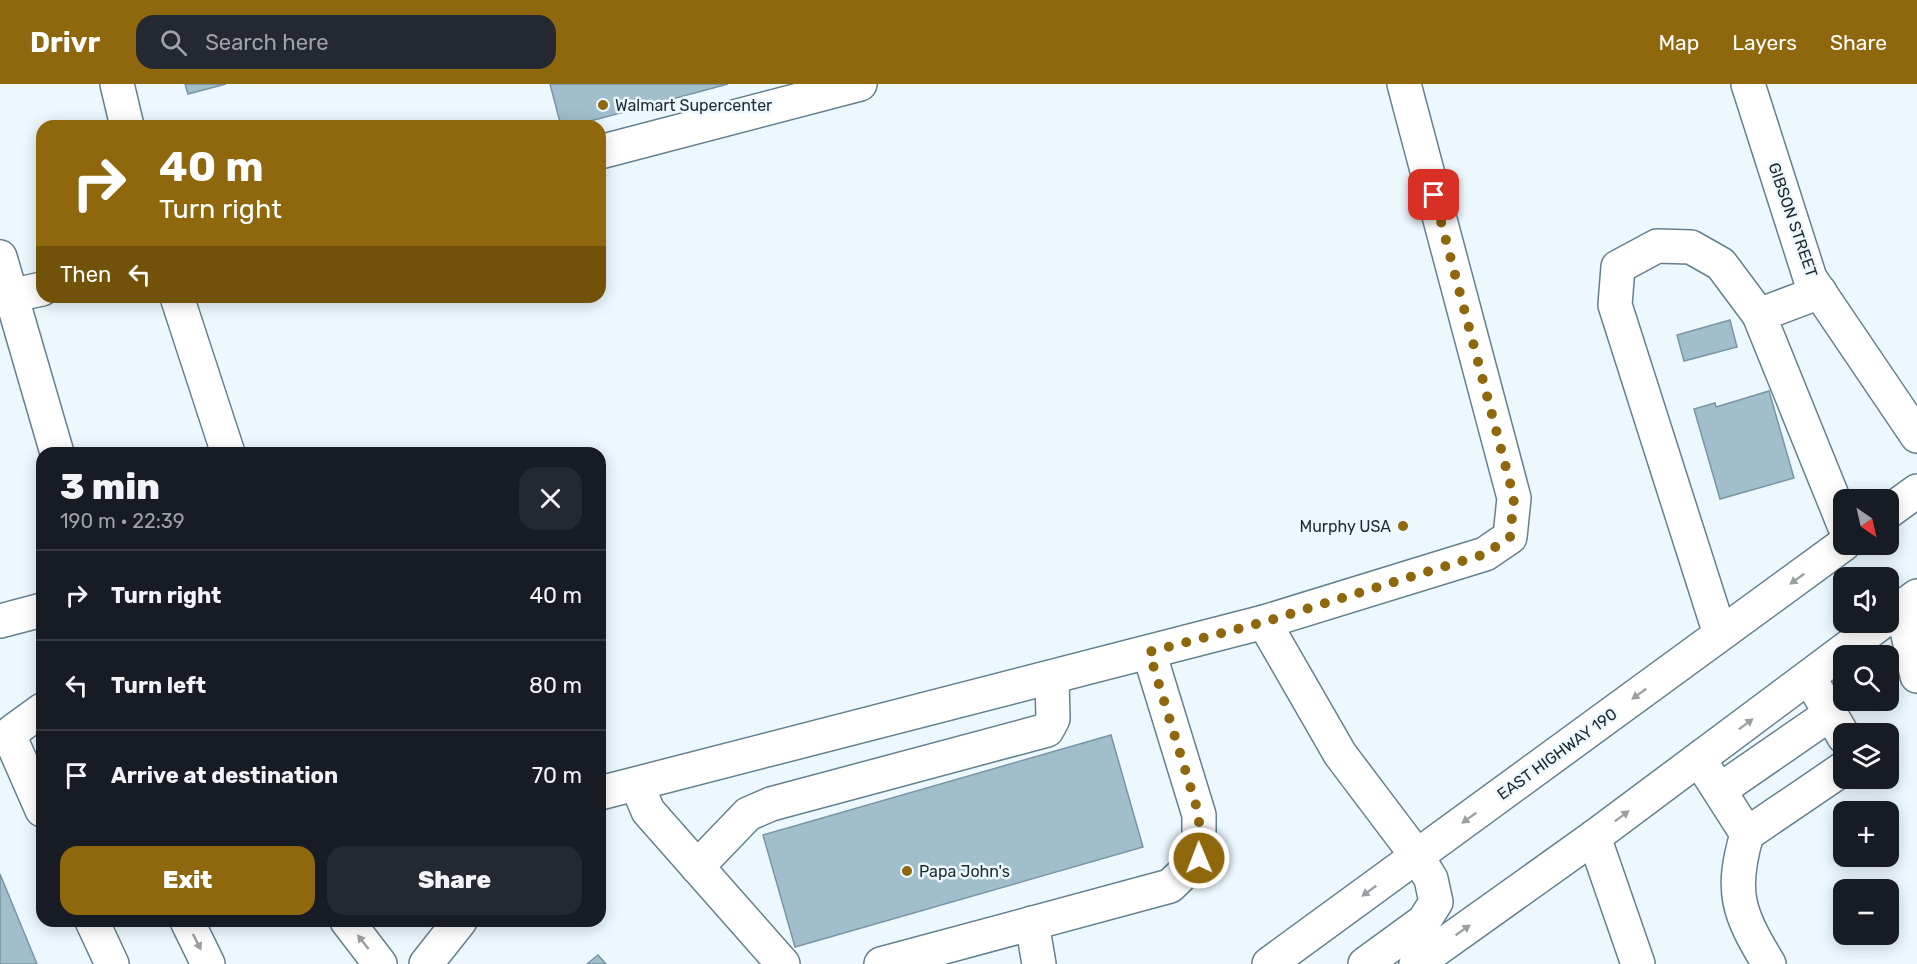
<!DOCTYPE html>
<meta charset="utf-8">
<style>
:root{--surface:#171b24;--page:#242831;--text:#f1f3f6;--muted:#9ea1a6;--line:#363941;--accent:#8f670c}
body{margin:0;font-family:Rubik,sans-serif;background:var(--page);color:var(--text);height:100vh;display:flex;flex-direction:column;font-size:22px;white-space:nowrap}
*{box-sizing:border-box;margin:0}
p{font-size:20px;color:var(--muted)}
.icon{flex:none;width:33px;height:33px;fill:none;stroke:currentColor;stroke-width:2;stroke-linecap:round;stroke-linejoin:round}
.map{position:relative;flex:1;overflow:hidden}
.details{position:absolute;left:36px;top:363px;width:570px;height:480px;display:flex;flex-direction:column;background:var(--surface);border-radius:18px;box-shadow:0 3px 15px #0003}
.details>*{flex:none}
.top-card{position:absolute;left:36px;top:36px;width:570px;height:183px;border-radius:18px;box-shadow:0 3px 15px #0003;background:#8f670c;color:#fff;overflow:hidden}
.needle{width:39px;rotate:146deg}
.tools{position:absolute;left:1833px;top:405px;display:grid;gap:12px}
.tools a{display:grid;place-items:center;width:66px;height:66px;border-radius:12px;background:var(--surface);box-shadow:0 3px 15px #0003;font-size:30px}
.pin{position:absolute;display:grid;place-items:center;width:51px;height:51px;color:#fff;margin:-26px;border-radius:12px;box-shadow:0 3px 9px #0006}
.me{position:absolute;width:66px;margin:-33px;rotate:359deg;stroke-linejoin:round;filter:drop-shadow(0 0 4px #0008)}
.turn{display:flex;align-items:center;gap:21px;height:126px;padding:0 24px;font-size:27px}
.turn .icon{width:78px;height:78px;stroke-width:2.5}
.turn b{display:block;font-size:42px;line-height:51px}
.then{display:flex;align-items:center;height:57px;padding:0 24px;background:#0003;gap:12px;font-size:22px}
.round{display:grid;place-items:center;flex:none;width:63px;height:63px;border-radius:18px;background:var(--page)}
.summary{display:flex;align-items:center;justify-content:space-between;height:102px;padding:0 24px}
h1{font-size:36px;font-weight:800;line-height:45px}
.cta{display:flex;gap:12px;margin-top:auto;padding:12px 24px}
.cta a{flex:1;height:69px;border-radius:18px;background:var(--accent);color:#fff;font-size:24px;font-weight:800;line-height:69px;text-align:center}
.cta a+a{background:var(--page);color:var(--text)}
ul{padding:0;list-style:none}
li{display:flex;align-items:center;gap:18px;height:90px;padding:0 24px;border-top:2px solid var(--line)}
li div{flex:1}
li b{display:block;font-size:22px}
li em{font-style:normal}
header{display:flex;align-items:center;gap:36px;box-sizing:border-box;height:84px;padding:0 30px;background:var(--accent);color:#fff}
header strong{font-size:28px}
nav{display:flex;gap:33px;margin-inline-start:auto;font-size:21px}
.search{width:420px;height:54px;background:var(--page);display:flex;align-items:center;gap:15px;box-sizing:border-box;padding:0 21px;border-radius:18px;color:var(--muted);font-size:22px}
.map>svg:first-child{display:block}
</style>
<header>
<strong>Drivr</strong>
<div class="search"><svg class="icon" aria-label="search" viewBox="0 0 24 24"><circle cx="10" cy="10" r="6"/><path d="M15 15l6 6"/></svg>Search here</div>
<nav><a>Map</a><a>Layers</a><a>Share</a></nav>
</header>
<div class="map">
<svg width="1917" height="880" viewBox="0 0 1917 880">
<rect width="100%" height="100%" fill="#ecf8fe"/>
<g fill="#a1becd" stroke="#7a95a4" stroke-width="1.5">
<path d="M185 0H226L188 10Z"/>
<path d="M550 0H728L572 42H561Z"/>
<path d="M1730 236 1737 263 1684 277 1677 251Z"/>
<path d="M1769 307 1794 394 1720 415 1694 325 1715 319 1716 323Z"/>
<path d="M1111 651 1143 763 795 863 763 751Z"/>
<path d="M0 790 37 880H0Z"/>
<path d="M598 871 606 880H587Z"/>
</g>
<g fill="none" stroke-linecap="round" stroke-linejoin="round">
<defs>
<g id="minor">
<path d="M117 0 127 42"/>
<path d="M1748 0 1810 194 1917 352"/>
<path d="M600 68 860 0"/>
<path d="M0 173 57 369"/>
<path d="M1820 208 1759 231 1844 441"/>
<path d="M9 212 42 205"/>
<path d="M177 213 228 369"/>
<path d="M1902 524 1917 592"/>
<path d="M0 537 42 526"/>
<path d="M1264 538 1340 670 1417 772"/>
<path d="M1720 550 1615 221 1618 183 1657 162 1691 163 1721 180 1759 231"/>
<path d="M1809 593 1844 653"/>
<path d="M42 626 13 647V660L42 726"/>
<path d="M1699 675 1747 750C1730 808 1738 829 1769 880"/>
<path d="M637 701 648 727 783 880"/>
<path d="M1720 706 1830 630"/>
<path d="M600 709 1264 538 1485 470 1510 453 1514 414 1404 0"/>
<path d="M1747 750 1844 684"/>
<path d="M1594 753 1638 880"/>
<path d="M697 783 748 730 771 720 1047 646 1053 635 1052 594"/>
<path d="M92 837 112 880"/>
<path d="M187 837 208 880"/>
<path d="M347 837 380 880"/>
<path d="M1032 839 1039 880"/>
<path d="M426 880 460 837"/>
<path d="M881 880 1170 802 1199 774V731L1149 568"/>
</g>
<g id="major">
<path d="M1888 428 1917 407"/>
<path d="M1888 533 1917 512"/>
<path d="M1269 880 1844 460"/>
<path d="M1365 880 1424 837 1436 818 1431 795 1417 772"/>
<path d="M1416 880 1594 753 1882 538"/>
</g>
</defs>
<use href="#minor" stroke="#65808e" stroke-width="36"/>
<use href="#major" stroke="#65808e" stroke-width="36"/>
<use href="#minor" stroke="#fff" stroke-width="33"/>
<use href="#major" stroke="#fff" stroke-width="33"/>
</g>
<defs><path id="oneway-solid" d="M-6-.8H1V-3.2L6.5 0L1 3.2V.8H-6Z" transform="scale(1.5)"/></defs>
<g fill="#9a9fa2">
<use href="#oneway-solid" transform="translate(1797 495) rotate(144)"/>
<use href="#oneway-solid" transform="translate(1639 610) rotate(144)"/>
<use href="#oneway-solid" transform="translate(1746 640) rotate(-37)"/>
<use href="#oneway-solid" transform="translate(1622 732) rotate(-37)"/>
<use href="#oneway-solid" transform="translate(1469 734) rotate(144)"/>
<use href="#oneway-solid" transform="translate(1369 807) rotate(144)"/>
<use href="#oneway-solid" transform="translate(1463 846) rotate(-35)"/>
<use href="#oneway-solid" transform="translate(197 858) rotate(63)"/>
<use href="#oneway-solid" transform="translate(363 858) rotate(-128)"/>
</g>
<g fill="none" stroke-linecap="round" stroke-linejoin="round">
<path stroke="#8f670c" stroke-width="10" stroke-dasharray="0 18" d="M1199 774V731L1149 568 1264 538 1485 470 1510 453 1514 414 1434 111"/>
</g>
<g fill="#8f670c" stroke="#ecf8fe" stroke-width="2">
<circle cx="603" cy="21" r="6"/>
<circle cx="1403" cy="442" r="6"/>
<circle cx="907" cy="787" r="6"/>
</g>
<g text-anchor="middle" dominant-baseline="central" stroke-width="5" stroke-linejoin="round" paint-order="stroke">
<g font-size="16" fill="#1f2a30" stroke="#ecf8fe" text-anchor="start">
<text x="615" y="21">Walmart Supercenter</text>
<text x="1391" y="442" text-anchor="end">Murphy USA</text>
<text x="919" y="787">Papa John's</text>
</g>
<g font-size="16" fill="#1f2a30" stroke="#ecf8fe">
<text transform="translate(1793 136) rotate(71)">GIBSON STREET</text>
<text transform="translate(1557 670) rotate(-36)">EAST HIGHWAY 190</text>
</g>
</g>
</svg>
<div class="tools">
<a><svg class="needle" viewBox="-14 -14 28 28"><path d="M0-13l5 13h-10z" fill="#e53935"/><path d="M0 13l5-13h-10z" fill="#9ea1a6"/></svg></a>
<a><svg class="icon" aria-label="sound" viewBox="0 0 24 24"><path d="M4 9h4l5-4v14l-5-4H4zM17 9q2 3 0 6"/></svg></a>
<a><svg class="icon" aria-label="search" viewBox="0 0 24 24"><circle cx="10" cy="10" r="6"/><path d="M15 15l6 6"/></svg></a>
<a><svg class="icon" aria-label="layers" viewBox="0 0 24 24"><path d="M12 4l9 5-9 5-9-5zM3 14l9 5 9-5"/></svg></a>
<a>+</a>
<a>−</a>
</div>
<div class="pin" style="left:1434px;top:111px;background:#d93025"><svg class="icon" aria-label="arrive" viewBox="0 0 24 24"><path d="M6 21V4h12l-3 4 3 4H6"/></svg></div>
<svg class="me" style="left:1199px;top:774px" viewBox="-20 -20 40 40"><circle r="17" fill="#8f670c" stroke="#fff" stroke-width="3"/><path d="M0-11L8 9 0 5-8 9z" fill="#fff"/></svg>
<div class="top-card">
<div class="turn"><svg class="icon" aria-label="right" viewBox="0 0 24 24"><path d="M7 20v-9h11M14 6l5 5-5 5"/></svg><div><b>40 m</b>Turn right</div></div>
<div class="then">Then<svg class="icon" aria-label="left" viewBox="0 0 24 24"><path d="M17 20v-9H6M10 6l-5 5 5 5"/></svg></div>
</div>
<section class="details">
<div class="summary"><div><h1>3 min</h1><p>190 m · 22:39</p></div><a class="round"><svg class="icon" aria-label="close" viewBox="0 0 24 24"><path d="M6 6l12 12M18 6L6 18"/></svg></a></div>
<ul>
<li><svg class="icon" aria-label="right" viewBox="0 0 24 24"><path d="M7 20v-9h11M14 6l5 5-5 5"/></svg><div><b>Turn right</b></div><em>40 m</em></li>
<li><svg class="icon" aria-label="left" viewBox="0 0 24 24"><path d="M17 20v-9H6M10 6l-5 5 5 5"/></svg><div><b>Turn left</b></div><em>80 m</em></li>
<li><svg class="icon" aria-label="arrive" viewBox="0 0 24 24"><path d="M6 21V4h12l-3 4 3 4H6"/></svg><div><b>Arrive at destination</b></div><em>70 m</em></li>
</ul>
<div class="cta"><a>Exit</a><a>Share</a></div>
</section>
</div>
